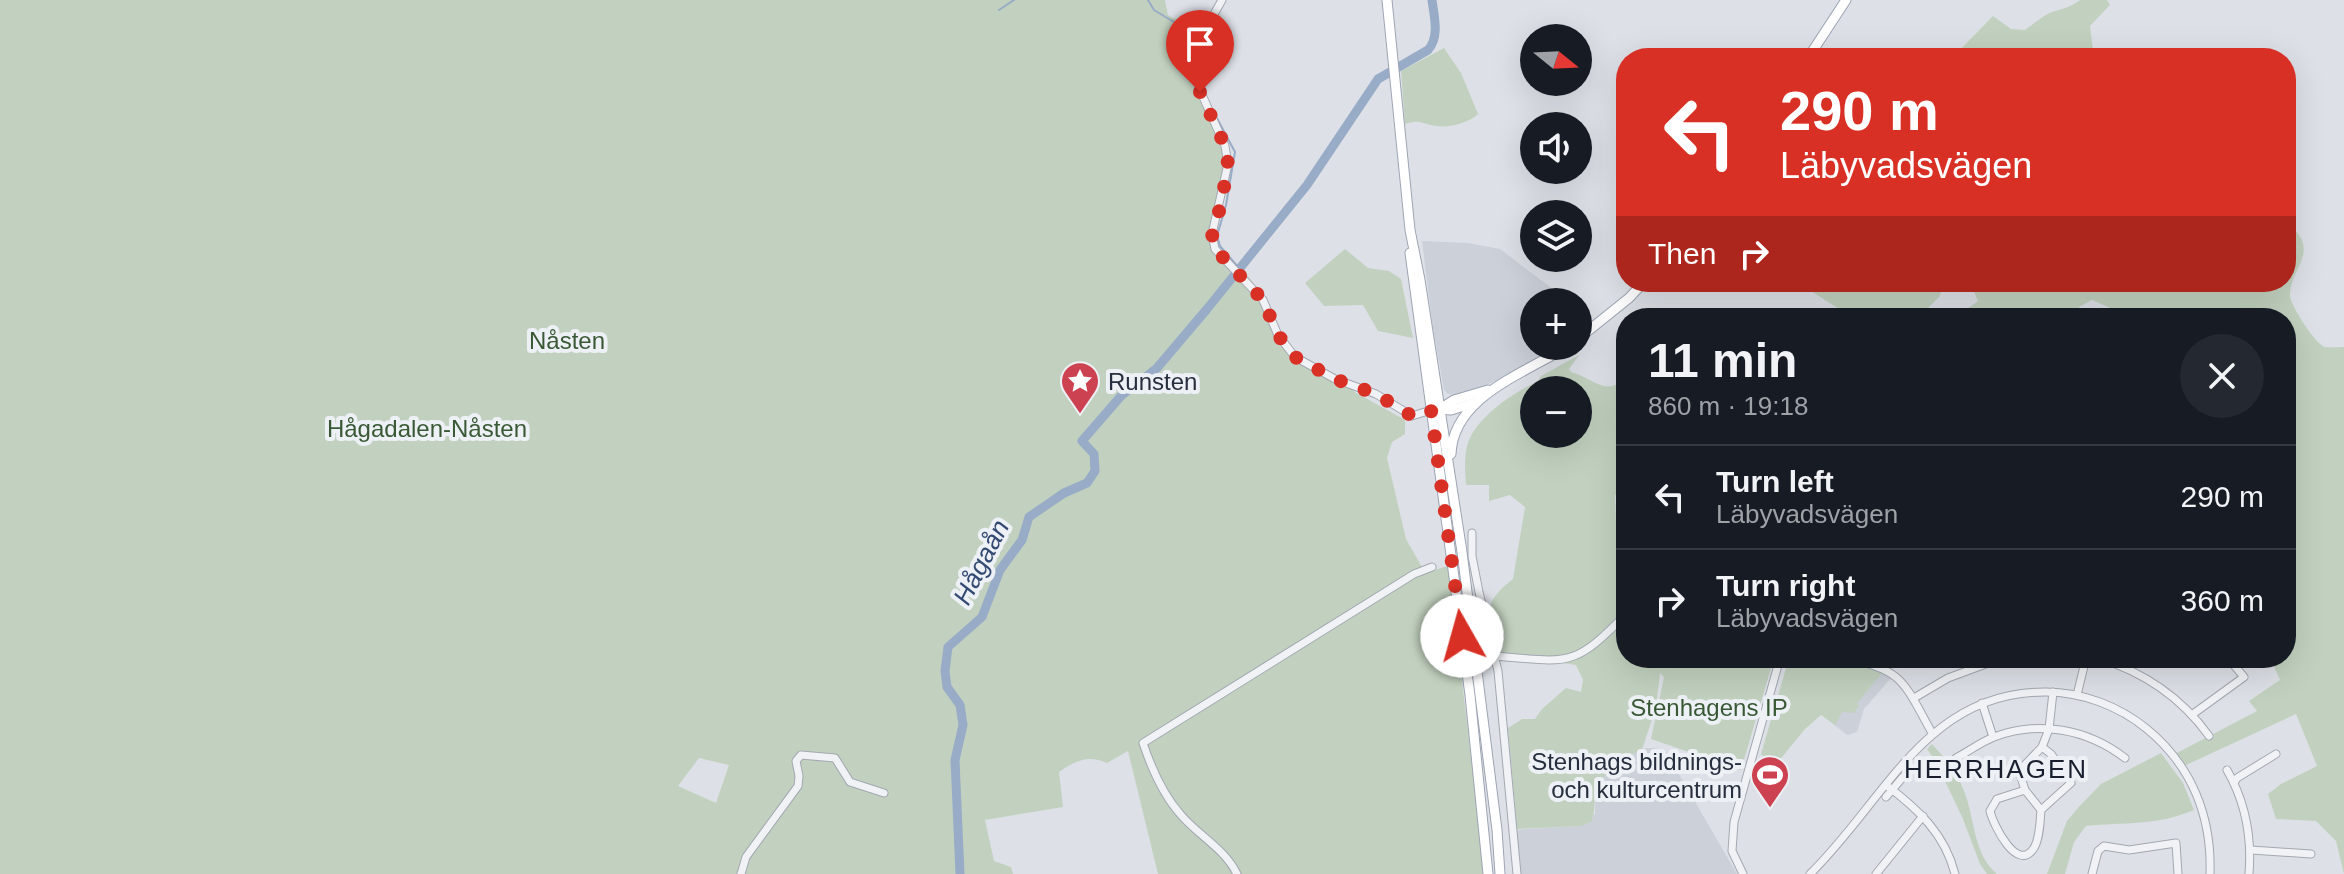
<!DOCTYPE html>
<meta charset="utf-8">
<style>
:root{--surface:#171b24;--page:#242831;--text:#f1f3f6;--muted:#9ea1a6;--line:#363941}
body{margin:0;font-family:Arial,sans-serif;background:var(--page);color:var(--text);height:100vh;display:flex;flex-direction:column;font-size:30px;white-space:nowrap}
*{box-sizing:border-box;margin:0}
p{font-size:26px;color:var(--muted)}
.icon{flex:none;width:44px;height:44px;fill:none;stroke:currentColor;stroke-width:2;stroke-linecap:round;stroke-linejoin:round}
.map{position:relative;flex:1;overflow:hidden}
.panel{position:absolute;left:1616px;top:308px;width:680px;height:360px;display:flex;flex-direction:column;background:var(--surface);border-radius:32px;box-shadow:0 8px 32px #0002}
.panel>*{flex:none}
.guide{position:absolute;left:1616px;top:48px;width:680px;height:244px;border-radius:32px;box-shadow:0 8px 32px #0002;background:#d93025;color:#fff;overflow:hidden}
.needle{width:52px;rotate:108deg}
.tools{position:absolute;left:1520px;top:24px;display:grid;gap:16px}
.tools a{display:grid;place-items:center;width:72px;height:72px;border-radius:50%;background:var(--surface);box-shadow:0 8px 32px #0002;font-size:40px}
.pin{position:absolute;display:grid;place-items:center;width:68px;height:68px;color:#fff;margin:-82px -34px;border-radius:50% 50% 50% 0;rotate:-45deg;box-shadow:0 0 8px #0007}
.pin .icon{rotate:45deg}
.me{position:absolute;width:88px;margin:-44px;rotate:353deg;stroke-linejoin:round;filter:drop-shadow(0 0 6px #0008)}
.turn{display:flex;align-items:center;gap:28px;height:168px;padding:0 32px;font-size:36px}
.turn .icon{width:104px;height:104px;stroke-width:2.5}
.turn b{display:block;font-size:56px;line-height:68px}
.then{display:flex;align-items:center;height:76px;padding:0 32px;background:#0003;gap:16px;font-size:30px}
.round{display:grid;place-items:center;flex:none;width:84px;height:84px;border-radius:42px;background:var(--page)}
.overview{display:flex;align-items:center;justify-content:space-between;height:136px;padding:0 32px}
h1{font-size:48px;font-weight:600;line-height:60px}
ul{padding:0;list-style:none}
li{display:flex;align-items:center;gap:24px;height:104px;padding:0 32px;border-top:2px solid var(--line)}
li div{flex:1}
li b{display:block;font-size:30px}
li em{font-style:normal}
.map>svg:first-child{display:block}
</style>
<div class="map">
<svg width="2344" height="874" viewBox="0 0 2344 874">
<rect width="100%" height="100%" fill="#dde1e7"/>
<g fill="#cbd0d9">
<path d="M1422 241 1468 243 1500 249 1570 302H1534V346H1562L1525 368 1473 391 1454 395 1448 394 1444 390 1433 328Z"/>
<path d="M1871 668 1891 678 1864 709 1857 732 1847 735 1827 719 1842 672Z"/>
<path d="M1654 748 1665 750 1737 874H1517L1512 830 1581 826 1595 814 1596 774 1603 750Z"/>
</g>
<g fill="#c2d1bf" fill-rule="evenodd">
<path d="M0 0H1165L1168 15 1203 35 1198 55 1199 82 1224 137 1226 180 1215 233 1216 250 1242 273 1245 272 1264 298 1289 348 1303 359 1356 384 1353 391 1405 420V434L1392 442 1387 458 1406 539 1423 569 1435 570 1447 566 1449 572 1485 874H1158L1128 751 1107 763C1088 754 1075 761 1059 772L1063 807 985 820 994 861 1011 867 1013 874H0ZM699 758 729 765 716 803 678 786Z"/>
<path d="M2080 0H2107L2110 5 2090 26 2094 58H1952L1993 16 2011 29 2025 30C2034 24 2044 14 2055 11 2066 8 2070 7 2080 0Z"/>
<path d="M1444 48 1461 73 1478 114C1469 123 1449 128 1436 126 1421 124 1421 119 1405 124L1401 71Z"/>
<path d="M2286 222C2324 251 2289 268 2290 296 2291 306 2315 344 2325 347 2330 348 2338 347 2344 347V874L2336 841 2316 821 2276 819 2268 794 2281 784 2317 766 2296 714 2182 767 2173 755 2257 711 2249 701 2280 680 2270 658H2286V318H2155L2146 308 2124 314 2092 300 2079 307 2074 318H1960L1964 311 1978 301 1970 282H2286Z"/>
<path d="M1345 249 1368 268 1389 271 1401 279 1413 338 1378 331 1363 305 1324 306 1305 283Z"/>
<path d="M1797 282H1945L1939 297 1929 307 1926 318H1853Z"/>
<path d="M1579 355 1569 369 1571 372C1596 379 1604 397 1626 378V490L1615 495 1617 554 1626 567V607L1615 619 1618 628 1626 632V658H1774L1741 770 1651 739 1664 677 1660 673 1656 707 1642 750C1623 757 1599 774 1595 796 1594 806 1595 813 1591 822L1581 826 1517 829 1508 728 1522 719H1535L1542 709 1566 688 1581 692 1583 680 1576 665 1500 654C1488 617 1479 605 1513 579L1525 507 1510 495 1489 501V485H1466C1465 472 1464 459 1467 446 1475 417 1513 393 1538 381L1541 376ZM1534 390H1578V434H1534Z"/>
<path d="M1789 658C1819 658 1855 660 1883 672L1857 703 1859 706 1854 713 1842 712 1835 725 1821 715 1805 729 1774 767 1761 754Z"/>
<path d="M1932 744C1945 758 1957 772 1964 791 1975 818 1973 854 1997 874H1987L1980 864 1963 819 1936 762 1927 749Z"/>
<path d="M2161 753 2183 783 2194 810C2157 826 2125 822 2086 826L2074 842 2065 874H2047L2067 821 2077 809 2101 784Z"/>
</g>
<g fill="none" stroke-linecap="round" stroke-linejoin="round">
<g stroke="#98acc7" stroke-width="2">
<path d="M1148 0 1154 10 1197 36 1193 59"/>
<path d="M999 10 1014 0"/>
<path d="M1212 109 1235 152 1226 205 1217 236 1220 246 1239 268"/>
</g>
<path stroke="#98acc7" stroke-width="9" d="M960 874 955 760 963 725 960 705 947 687 945 671 948 647 982 617 1000 570 1022 540 1029 517 1064 493 1087 483 1095 471 1094 454 1082 441 1121 396 1157 368 1207 309 1307 185 1378 79 1428 50C1440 37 1434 16 1432 0"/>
<defs>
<g id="minor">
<path d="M1222 0 1205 30 1197 57 1199 88 1225 146 1228 164 1212 234 1215 249 1263 300 1278 335 1295 357 1335 379 1376 394 1412 416 1431 410"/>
<path d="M1472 533V556L1479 592 1498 671 1517 874"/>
<path d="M1495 656C1568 662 1573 669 1626 614"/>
<path d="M1844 658C1904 669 1904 683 1932 733"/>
<path d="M2098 658C2144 672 2181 697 2209 736"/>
<path d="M2077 695 2086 658"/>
<path d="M1914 698 1948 678 2002 658"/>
<path d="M1982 703 1993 737"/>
<path d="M2193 714 2244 677 2228 658"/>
<path d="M1956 758C1969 751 1981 742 1994 737 2039 720 2087 729 2125 758"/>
<path d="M2227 770C2246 803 2252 837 2249 874"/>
<path d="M2234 783 2237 778 2276 754"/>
<path d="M1886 785C1918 809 1945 834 1955 874"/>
<path d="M2025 790 1997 799 1990 811C1993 824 2017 874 2034 848 2040 838 2040 821 2041 810L2025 790 2019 771 2042 747 2049 729 2053 692"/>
<path d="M1886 797 1903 777"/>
<path d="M2041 810 2071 783 2051 754 2042 747"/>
<path d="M2251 850 2311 854"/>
<path d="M741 874 746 857 798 786 799 776 796 761 801 755 835 758 850 782 884 793"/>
<path d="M1237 874C1225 849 1199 836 1181 815 1164 796 1151 767 1143 743L1414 574 1432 567"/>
<path d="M1743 874 1732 851 1734 822 1780 658"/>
<path d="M1810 874C1885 801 1926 691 2046 692 2082 692 2119 706 2147 729 2192 766 2212 817 2210 874"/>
<path d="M1876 874 1923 816"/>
<path d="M2092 874 2098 851 2104 846 2129 850 2176 843 2178 874"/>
</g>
<g id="major">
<path d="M1387 0 1410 230 1420 280 1462 552 1497 830 1500 874"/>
<path d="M1808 58 1846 0"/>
<path d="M1410 253 1470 695 1488 874"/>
<path d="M1578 339 1629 298 1644 282"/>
<path d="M1438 409 1451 410 1474 403"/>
<path d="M1440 409 1454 400 1488 390"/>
<path d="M1451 454C1453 396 1526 373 1568 346"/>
</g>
</defs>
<use href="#minor" stroke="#a3a8b1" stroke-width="9"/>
<use href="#major" stroke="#9da4b3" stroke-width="11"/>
<use href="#minor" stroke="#f0f2f5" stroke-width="7"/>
<use href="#major" stroke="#fff" stroke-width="9"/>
</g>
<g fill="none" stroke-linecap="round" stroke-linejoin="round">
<path stroke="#d93025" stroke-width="14" stroke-dasharray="0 25.2" d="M1200 92 1225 146 1228 164 1221 205 1212 234 1215 249 1263 300 1278 335 1295 357 1335 379 1376 394 1412 416 1431 410 1462 636"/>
</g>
<defs>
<symbol id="sight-pin" viewBox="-11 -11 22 30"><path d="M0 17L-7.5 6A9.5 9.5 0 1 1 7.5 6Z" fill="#cc4250" stroke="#edf0f5"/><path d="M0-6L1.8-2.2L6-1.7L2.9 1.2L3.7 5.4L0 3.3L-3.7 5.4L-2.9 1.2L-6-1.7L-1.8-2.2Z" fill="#fff"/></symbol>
<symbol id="stadium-pin" viewBox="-11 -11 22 30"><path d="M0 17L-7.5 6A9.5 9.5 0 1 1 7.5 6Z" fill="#cc4250" stroke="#edf0f5"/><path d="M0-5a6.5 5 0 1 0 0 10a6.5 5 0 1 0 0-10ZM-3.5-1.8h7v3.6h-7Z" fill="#fff"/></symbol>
</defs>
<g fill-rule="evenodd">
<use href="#sight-pin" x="1058" y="359" width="44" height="60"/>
<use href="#stadium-pin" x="1748" y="753" width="44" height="60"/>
</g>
<g text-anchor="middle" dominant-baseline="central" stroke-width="8" stroke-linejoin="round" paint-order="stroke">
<g font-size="24" fill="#395934" stroke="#edf0f5">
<text x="567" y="340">Nåsten</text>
<text x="427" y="428">Hågadalen-Nåsten</text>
<text x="1709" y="707">Stenhagens IP</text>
</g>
<g font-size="24" fill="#272e3d" stroke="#edf0f5" text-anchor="start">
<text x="1108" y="381">Runsten</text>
<text x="1742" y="761" text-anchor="end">Stenhags bildnings-<tspan x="1742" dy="28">och kulturcentrum</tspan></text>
</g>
<g font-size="26" font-style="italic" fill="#324a71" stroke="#edf0f5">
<text transform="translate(981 562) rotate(-63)">Hågaån</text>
</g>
<g font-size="26" letter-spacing="2" fill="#191f2e" stroke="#edf0f5">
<text x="1996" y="769">HERRHAGEN</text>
</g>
</g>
</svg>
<div class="tools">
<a><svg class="needle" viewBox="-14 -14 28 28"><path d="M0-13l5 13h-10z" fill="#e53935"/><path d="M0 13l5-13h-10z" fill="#9ea1a6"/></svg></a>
<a><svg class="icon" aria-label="sound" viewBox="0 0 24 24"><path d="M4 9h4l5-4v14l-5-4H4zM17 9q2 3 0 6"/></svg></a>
<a><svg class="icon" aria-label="layers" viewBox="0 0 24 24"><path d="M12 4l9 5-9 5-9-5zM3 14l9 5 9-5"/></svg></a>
<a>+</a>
<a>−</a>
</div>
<div class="pin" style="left:1200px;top:92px;background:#d93025"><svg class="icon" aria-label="arrive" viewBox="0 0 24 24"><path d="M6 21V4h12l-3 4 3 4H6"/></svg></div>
<svg class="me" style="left:1462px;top:636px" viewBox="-20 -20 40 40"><circle r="19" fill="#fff"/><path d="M0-13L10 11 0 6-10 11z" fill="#d93025"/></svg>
<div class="guide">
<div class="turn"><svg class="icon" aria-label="left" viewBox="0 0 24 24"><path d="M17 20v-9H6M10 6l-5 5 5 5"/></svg><div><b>290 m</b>Läbyvadsvägen</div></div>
<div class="then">Then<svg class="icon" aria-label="right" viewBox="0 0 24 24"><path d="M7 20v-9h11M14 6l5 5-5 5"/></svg></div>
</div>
<section class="panel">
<div class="overview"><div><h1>11 min</h1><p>860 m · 19:18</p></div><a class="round"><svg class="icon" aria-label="close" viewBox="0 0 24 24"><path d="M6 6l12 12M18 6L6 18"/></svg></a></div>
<ul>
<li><svg class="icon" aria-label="left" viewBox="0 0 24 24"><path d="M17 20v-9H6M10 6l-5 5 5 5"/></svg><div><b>Turn left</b><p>Läbyvadsvägen</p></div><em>290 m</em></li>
<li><svg class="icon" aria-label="right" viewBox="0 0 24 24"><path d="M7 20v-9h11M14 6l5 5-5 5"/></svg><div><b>Turn right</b><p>Läbyvadsvägen</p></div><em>360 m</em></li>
</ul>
</section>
</div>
